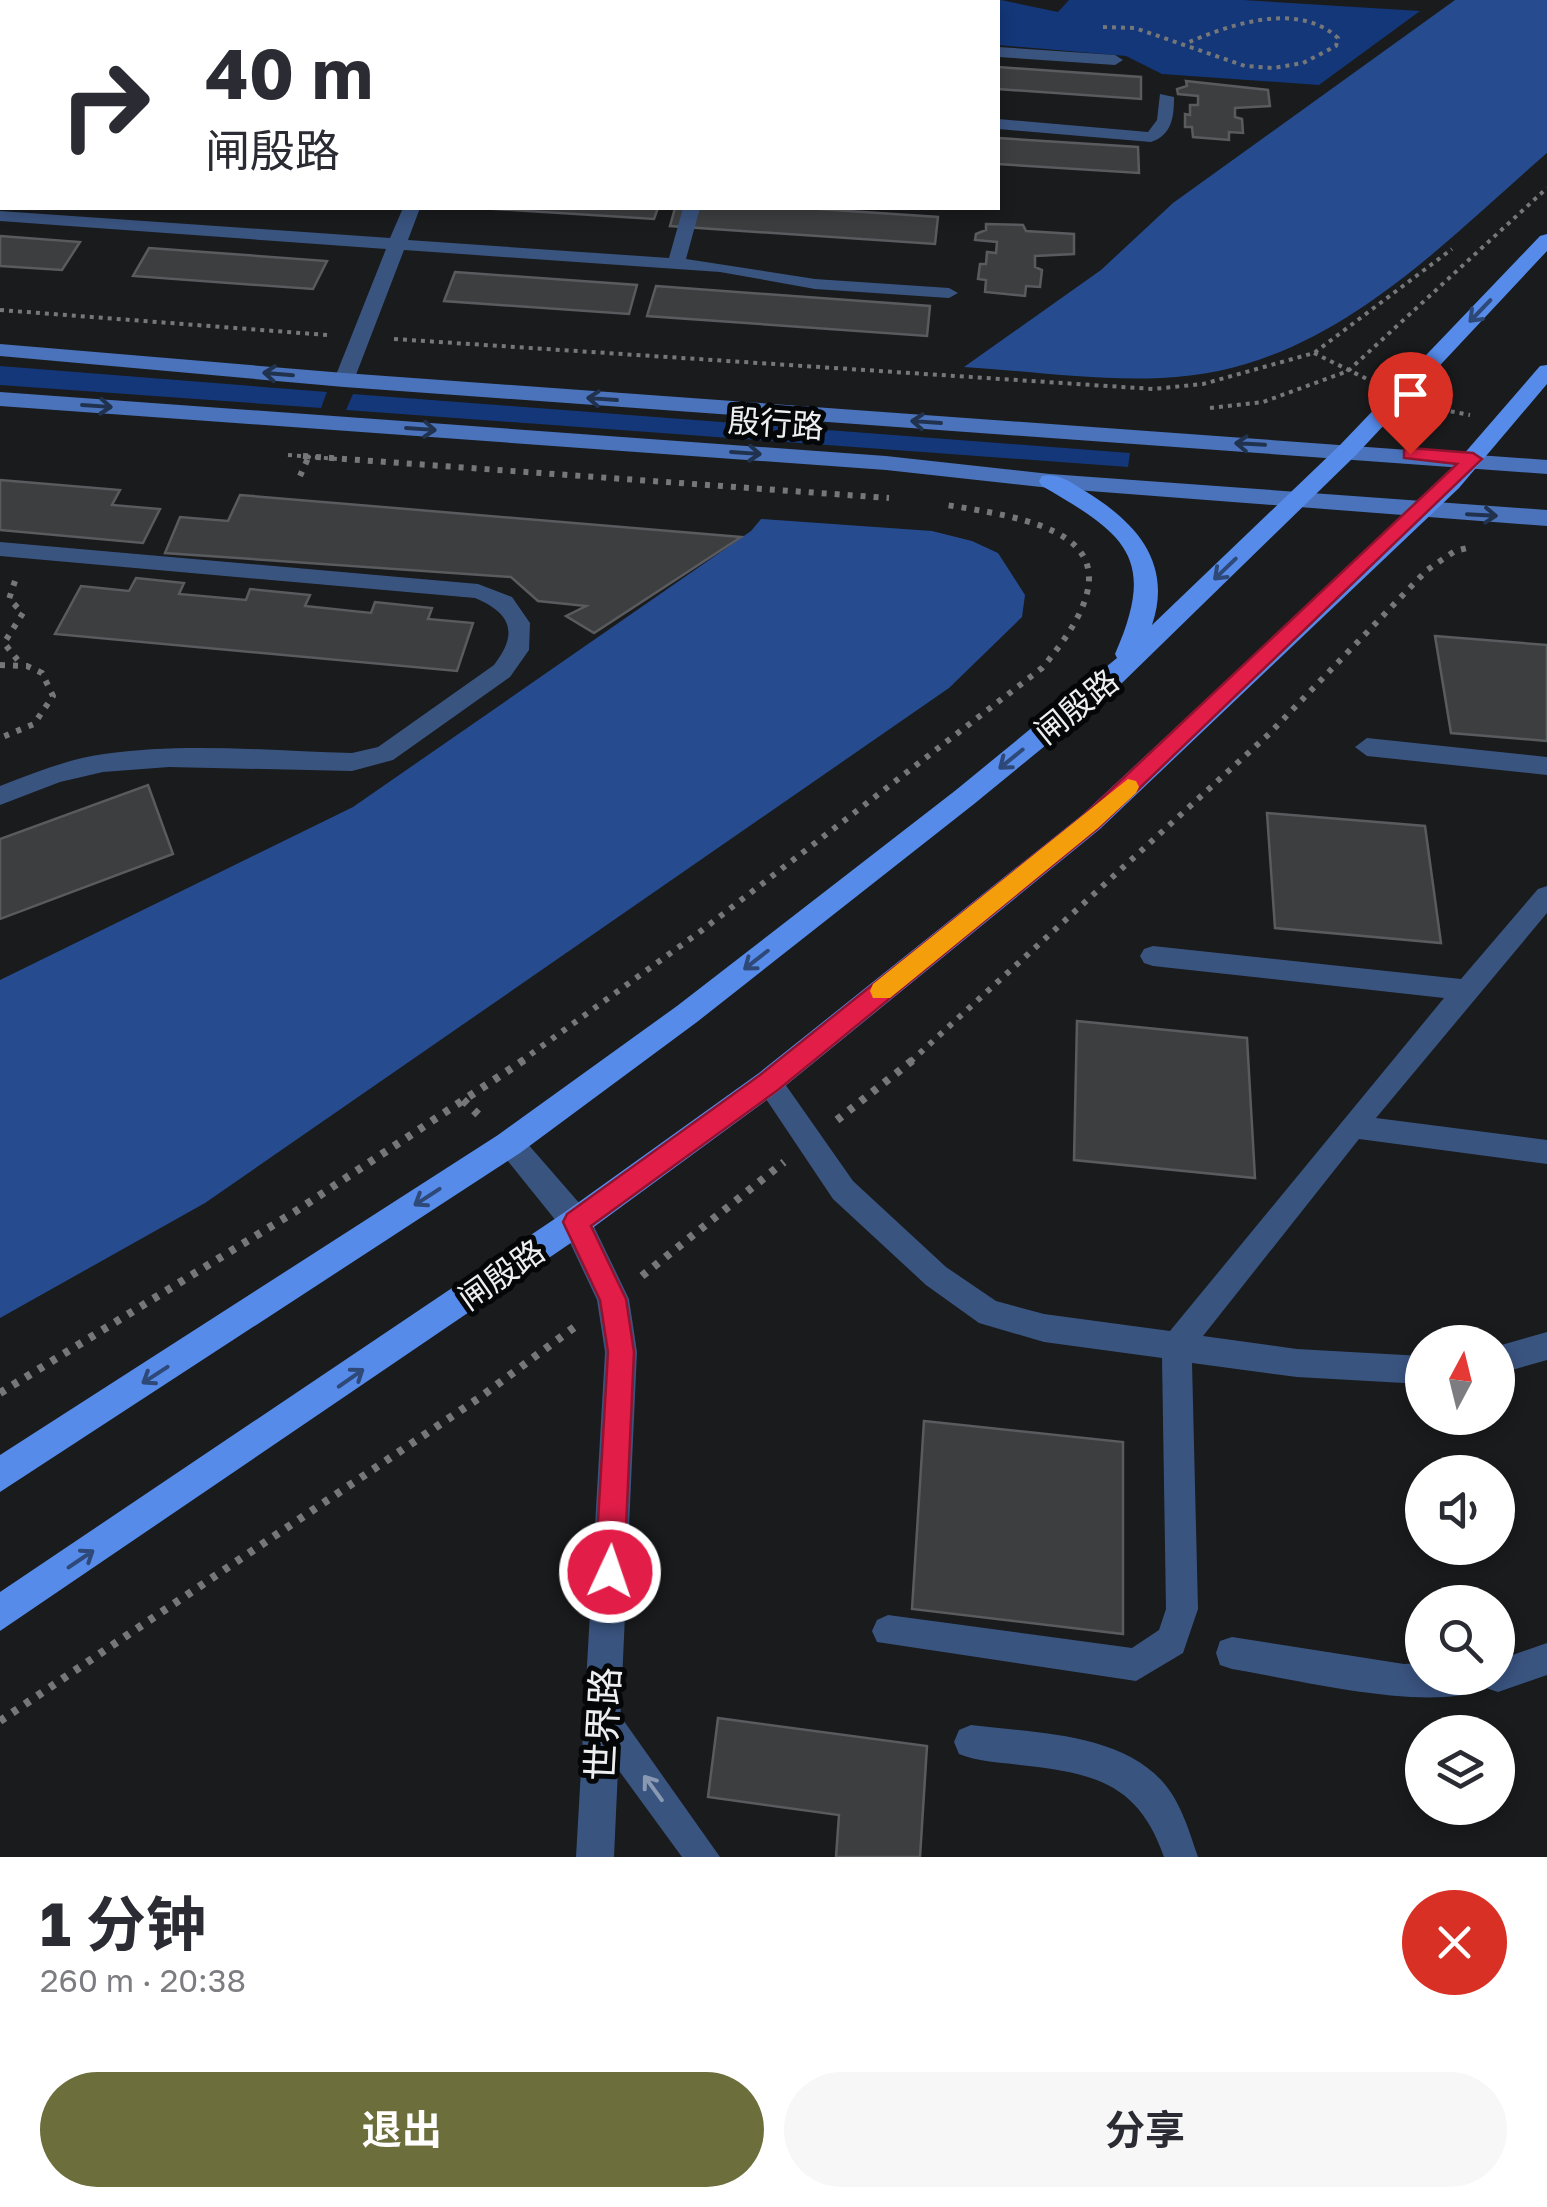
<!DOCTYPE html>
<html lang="zh">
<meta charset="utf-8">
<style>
:root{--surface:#fff;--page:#f7f7f7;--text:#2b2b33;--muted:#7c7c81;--accent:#6c6e3b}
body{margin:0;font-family:"Golos Text","Noto Sans SC",sans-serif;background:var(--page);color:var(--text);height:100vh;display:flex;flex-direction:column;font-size:38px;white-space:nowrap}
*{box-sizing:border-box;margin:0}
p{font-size:32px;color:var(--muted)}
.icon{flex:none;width:55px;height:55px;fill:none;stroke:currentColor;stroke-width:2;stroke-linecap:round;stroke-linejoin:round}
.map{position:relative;height:1857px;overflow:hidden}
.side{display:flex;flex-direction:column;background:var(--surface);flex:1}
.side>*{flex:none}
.banner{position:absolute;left:0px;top:0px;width:1000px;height:210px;box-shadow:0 5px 15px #0003;background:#fff;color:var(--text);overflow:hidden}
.needle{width:65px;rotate:7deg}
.tools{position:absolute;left:1405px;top:1325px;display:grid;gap:20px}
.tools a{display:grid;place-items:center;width:110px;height:110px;border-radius:50%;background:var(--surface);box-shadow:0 5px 15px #0003;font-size:50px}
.pin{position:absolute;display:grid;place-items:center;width:85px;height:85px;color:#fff;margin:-102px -42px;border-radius:50% 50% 50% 0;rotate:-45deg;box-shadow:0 0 10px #0007}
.pin .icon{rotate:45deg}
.me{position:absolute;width:110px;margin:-55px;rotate:3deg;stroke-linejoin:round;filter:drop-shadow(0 0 8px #0008)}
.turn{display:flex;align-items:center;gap:35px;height:210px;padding:0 40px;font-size:45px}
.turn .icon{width:130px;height:130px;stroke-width:2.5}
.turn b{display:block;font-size:70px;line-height:85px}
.round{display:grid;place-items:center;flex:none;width:105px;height:105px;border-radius:52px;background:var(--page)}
.overview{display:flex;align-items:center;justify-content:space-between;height:170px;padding:0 40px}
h1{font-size:60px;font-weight:700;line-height:75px}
.action{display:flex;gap:20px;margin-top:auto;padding:20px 40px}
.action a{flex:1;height:115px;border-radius:60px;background:var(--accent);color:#fff;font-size:40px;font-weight:700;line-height:115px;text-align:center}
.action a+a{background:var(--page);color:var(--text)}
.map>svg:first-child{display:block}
</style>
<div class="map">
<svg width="1547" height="1857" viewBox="0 0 1547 1857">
<rect width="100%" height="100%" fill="#191b1d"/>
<g fill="#133778">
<path d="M417 0H948L423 2Z"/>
<path d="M1001 0 1058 12 1069 0H1243L1420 11 1319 85 1162 74 1126 56 998 45 996 2Z"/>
<path d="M0 366 327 392 321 408 0 385Z"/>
<path d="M353 394 1130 453 1128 467 346 410Z"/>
</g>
<g fill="#264c8f">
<path d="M1455 0H1547V153C1433 252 1324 372 1161 378 1096 381 1029 371 964 367L1101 270 1173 203Z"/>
<path d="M761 519 932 531 972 541 998 553 1025 595 1022 617 949 688 205 1203 0 1318V980L353 807 751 531Z"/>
</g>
<g fill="#3c3e40" stroke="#595b5e" stroke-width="2.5">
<path d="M998 67 1141 77V99L998 89Z"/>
<path d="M1186 81 1268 90 1270 106 1235 108V117L1242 119 1243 133 1229 132V140L1193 137 1192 127H1185V114L1190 115V105H1198V96L1178 94 1177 89 1187 86Z"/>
<path d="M998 138 1138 147 1139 173 998 164Z"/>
<path d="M479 208H658L654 219Z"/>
<path d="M675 208H804L938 217 935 244 670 226Z"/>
<path d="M986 224 1023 225 1026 231 1074 234V254L1035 256V267L1042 270 1040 287 1026 286 1025 296 985 292 986 280 978 279 980 264H986L987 252 996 253 997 242 975 240 976 234 986 230Z"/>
<path d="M0 236 80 242 62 270 0 266Z"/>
<path d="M149 248 327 261 313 289 133 276Z"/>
<path d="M455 272 637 285 629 314 444 301Z"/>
<path d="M656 286 930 306 927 336 647 316Z"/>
<path d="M0 480 120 490 112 505 160 509 143 543 0 530Z"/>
<path d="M240 495 741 537 594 633 566 616 586 606 538 601 511 577 165 553 180 517 228 521Z"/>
<path d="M136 578 184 583 179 594 246 600 250 589 310 595 305 606 371 613 375 602 432 608 428 619 473 623 457 671 55 634 81 586 129 591Z"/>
<path d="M1435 636 1547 645V741L1451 733Z"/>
<path d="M148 785 173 854 0 919V839Z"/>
<path d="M1267 813 1425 826 1441 943 1275 928Z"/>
<path d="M1077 1021 1247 1038 1255 1178 1074 1160Z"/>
<path d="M924 1421 1123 1442V1634L912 1609Z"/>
<path d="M718 1718 927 1746 920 1857H836L839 1815 708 1797Z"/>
</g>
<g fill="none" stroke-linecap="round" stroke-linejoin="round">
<g stroke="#757779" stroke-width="4" stroke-dasharray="4 5" stroke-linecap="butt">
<path d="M596 0H617"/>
<path d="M767 0 790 2"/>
<path d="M1103 27 1135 28 1245 66 1273 68 1303 63 1336 46 1338 38C1298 1 1231 24 1187 43"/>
<path d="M0 310 327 335"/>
<path d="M394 339 1153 389 1203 384 1314 353 1452 249"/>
<path d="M1314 353 1371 381"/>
<path d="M1210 408 1263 402 1348 371 1547 188"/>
<path d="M1433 408 1470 415"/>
<path d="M288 455 338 459"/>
<path d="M308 459 310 454"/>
</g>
<g stroke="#757779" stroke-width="6" stroke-dasharray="5 8" stroke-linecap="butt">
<path d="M303 456 889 498"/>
<path d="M300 476 309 456"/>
<path d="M15 581 9 599 23 613 4 643 20 663"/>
<path d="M0 665 27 666 42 673 53 696 34 724 0 738"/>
<path d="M520 1062 701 931 1042 668C1146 545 1061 522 946 505"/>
<path d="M910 1062 1269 734 1427 570 1455 551 1471 547"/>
</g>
<g stroke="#757779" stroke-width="8" stroke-dasharray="6 9" stroke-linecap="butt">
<path d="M463 1100 484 1120"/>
<path d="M837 1120 913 1060"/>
<path d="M642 1276 784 1162"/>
<path d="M0 1393 296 1211 524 1060"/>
<path d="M0 1721 479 1398 576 1326"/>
</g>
<g fill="#3a5480" fill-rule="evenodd">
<path d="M208 0H255L257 2H210Z"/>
<path d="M0 45 2 46V56L0 55Z"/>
<path d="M998 47 1115 55 1123 60 1115 65 998 57Z"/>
<path d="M1160 94 1174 97C1174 117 1172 135 1151 142L998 129V119L1148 132 1157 120Z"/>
<rect x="0" y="112" width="2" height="10"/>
<path d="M403 208H420L408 240 669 258 683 208H700L686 259 815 279 949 288 958 293 949 298 815 289 720 272 404 250 354 380 344 386 334 380 386 249 0 221V211L390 238Z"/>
<path d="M0 542 478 584 512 597 530 623 529 650 510 677 393 760 352 771 169 767 103 772 60 782 0 805V786C34 773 68 759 104 754 185 742 270 751 352 753L378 747 494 665C519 633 511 613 475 598L0 556Z"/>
<path d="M1367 738 1547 757V775L1367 756 1355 747Z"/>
<path d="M1547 886V913L1376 1118 1547 1140V1164L1359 1139 1203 1336 1297 1349 1422 1356V1384L1297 1377 1192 1363 1198 1609 1183 1653 1136 1681 877 1642 872 1631 877 1620 888 1615 1132 1648 1159 1630 1166 1609 1162 1358 1044 1342 979 1323 926 1285 833 1199 760 1090 756 1082 760 1074 769 1071 778 1074 853 1181 946 1267 996 1301 1044 1314 1170 1331 1444 998 1153 966 1144 963 1140 956 1144 949 1153 946 1461 979 1538 889Z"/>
<path d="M1547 1332V1360L1498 1374V1346Z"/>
<path d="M1232 1637 1404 1664 1422 1663V1678H1498V1660L1547 1643V1675L1498 1692 1486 1688 1484 1682 1481 1690C1426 1712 1293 1679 1232 1669L1220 1665 1216 1653 1220 1641Z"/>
<path d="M602 1702 614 1707 720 1857H682L590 1731 585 1719 590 1707Z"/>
<path d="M971 1725C1032 1733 1117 1732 1162 1781 1181 1802 1189 1831 1198 1857H1164C1138 1782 1093 1773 1020 1765 999 1762 978 1762 959 1754L954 1742 959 1730Z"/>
</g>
<path fill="#3a5480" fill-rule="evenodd" d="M509 1131 520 1135 587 1212 629 1299 637 1352 614 1857H576L605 1352 597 1300 565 1232 494 1144 498 1135Z"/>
<g fill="#4a73bb" fill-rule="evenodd">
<path d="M0 344 344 373 1547 460V474L344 387 0 356Z"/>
<path d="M0 392 886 456 1050 474 1547 510V526L1050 488 886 470 0 406Z"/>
</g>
<g fill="#568be9" fill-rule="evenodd">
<path d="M1547 234V251L1356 455 1123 682 974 804 697 1022 520 1153 0 1492V1455L498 1135 677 1006 956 790 1117 658 1115 654C1158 557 1125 534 1042 486L1039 481 1042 476C1058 472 1072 483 1085 491 1136 522 1173 563 1152 625L1340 445 1540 236Z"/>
<path d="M1547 365V384L1459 488 1100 829 779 1091 587 1232 0 1631V1592L565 1212 759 1073 1082 815 1443 478 1540 366Z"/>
</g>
</g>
<defs><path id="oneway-shaft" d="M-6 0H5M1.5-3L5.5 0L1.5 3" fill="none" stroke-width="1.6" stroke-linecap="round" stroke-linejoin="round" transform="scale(2.5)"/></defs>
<g stroke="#2e4878">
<use href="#oneway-shaft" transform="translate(1480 311) rotate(134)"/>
<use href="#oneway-shaft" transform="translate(1225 569) rotate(136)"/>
<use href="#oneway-shaft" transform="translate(1011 759) rotate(141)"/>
<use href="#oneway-shaft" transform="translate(756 960) rotate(142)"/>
<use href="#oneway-shaft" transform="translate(427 1197) rotate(147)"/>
<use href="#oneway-shaft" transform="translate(155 1375) rotate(147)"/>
<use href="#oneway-shaft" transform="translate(351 1378) rotate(-35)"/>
<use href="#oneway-shaft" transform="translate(81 1559) rotate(-34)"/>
</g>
<g stroke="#21324f">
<use href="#oneway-shaft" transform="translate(278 374) rotate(-175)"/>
<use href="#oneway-shaft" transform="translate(602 399) rotate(-176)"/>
<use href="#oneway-shaft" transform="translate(97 406) rotate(4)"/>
<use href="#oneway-shaft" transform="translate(926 422) rotate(-176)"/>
<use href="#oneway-shaft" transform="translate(421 429) rotate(4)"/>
<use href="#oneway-shaft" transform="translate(1250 444) rotate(-177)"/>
<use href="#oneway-shaft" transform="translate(746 453) rotate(4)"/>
<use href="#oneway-shaft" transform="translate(1482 515) rotate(3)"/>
</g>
<use stroke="#8a99b2" href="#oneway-shaft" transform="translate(653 1788) rotate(-126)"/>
<path fill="#e11d48" stroke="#92132f" stroke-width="2.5" d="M1410 448 1473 453 1482 459 1098 828 778 1090 591 1226 626 1299 634 1352 624 1572 620 1583 610 1587 599 1583 595 1572 608 1352 600 1300 563 1222 567 1214 760 1075 1083 816 1457 464 1404 458V450Z"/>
<path fill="#f59e0b" d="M1128 779 1136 781 1139 787 1136 793 1098 828 890 998H873L870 991 873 984Z"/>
<g text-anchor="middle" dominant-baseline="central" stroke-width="10" stroke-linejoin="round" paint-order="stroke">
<g font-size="32" fill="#eceeef" stroke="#050607">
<text transform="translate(776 423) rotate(4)">殷行路</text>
<text transform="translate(1076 706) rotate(-39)">闸殷路</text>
<text transform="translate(501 1274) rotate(-35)">闸殷路</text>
</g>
<g font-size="38" fill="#eceeef" stroke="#050607">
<text transform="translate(602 1724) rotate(-87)">世界路</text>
</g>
</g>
</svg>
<div class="tools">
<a><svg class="needle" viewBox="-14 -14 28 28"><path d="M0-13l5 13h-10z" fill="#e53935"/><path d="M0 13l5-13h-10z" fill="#7c7c81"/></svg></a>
<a><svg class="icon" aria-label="sound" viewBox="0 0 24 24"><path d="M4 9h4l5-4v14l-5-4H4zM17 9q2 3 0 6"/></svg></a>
<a><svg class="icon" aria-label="search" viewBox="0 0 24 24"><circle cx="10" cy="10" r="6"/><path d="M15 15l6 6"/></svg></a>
<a><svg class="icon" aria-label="layers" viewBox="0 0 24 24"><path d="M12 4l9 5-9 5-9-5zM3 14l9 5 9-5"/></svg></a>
</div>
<div class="pin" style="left:1410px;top:454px;background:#d93025"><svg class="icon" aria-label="arrive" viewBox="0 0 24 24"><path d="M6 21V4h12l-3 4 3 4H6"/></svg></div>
<svg class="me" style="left:610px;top:1572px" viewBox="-20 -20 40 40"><circle r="17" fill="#e11d48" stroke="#fff" stroke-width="3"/><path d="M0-11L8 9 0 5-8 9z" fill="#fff"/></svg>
<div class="banner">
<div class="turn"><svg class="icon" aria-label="right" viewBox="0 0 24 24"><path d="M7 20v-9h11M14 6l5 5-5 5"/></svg><div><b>40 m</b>闸殷路</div></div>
</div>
</div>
<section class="side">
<div class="overview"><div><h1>1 分钟</h1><p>260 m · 20:38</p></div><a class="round" style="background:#d93025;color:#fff"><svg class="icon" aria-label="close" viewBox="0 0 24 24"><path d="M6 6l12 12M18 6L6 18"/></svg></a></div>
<div class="action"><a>退出</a><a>分享</a></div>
</section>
